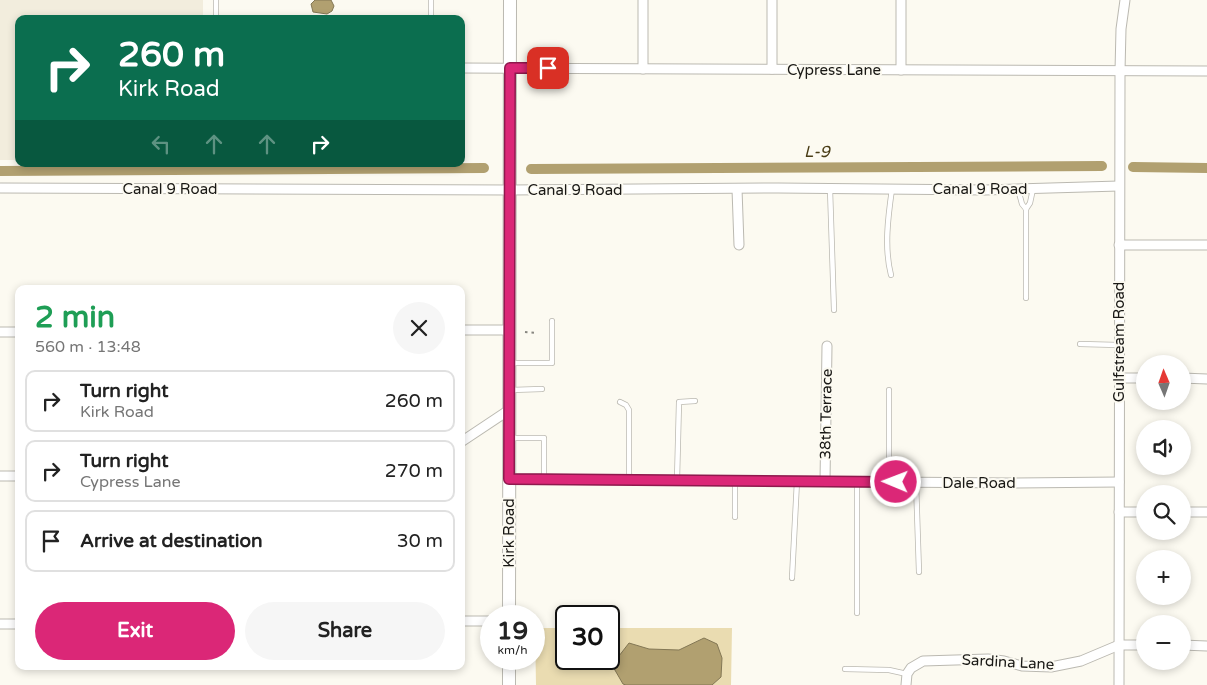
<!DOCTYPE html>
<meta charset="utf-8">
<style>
:root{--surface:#fff;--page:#f6f6f6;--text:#222;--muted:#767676;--line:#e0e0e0;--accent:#db2777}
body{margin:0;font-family:"Varela Round",sans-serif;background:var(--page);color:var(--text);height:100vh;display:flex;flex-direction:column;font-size:19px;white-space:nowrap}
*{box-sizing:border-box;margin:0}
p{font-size:16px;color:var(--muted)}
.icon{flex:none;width:28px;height:28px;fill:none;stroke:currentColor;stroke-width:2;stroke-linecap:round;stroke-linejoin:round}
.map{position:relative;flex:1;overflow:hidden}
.panel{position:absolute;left:15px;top:285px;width:450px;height:385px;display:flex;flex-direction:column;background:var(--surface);border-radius:10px;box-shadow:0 2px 8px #0003}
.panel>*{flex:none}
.banner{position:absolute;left:15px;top:15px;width:450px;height:152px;border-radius:10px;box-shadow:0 2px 8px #0003;background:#0b6e4f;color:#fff;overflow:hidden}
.needle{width:32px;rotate:358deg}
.controls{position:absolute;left:1136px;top:355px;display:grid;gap:10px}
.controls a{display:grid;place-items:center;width:55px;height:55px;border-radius:50%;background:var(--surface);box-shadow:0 2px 8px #0003;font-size:25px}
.speed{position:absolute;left:480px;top:605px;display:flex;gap:10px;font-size:25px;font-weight:700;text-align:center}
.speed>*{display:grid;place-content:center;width:65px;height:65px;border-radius:50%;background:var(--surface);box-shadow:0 2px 8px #0003;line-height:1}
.speed small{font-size:12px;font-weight:400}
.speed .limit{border:2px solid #111;border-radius:8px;background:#fff;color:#111}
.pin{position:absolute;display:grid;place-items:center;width:42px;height:42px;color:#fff;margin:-21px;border-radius:10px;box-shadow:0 2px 8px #0006}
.me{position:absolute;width:55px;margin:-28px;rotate:271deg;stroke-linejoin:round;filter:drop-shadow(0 0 4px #0008)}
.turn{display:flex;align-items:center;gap:18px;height:105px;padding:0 20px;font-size:22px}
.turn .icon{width:65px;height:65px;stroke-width:2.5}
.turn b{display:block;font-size:35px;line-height:42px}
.lanes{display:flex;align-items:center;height:48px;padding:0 20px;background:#0003;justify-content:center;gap:25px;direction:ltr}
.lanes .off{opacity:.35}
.round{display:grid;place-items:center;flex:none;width:52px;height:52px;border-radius:26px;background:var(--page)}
.summary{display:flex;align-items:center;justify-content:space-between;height:85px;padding:0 20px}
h1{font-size:30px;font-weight:700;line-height:38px;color:#1e9e55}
.cta{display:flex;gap:10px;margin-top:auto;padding:10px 20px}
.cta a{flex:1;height:58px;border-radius:30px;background:var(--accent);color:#fff;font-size:20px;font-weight:700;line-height:58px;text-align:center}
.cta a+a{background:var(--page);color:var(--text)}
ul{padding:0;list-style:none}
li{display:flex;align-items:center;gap:15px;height:62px;margin:0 10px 8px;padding:0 10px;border:2px solid var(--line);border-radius:10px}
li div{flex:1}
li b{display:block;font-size:19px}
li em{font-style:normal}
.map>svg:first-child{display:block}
</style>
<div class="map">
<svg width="1207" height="685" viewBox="0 0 1207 685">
<rect width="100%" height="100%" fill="#fcfaf1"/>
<path fill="#f2eddd" d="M0 0H203V19H19V160H0Z"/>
<path fill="#eadcb1" d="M535 628H566V659H609V628H732L731 685H536Z"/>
<g fill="#b1a070" stroke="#837755">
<path d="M315 0H331L334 6 332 11 327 14 313 12 311 4Z"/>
<path d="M704 638 717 644 722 658 721 677 712 685H626L623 684 612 665 629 643 649 649 679 650Z"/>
</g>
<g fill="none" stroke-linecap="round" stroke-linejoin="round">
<g stroke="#b1a070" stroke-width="10">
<path d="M1133 167 1207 168"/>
<path d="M531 169 1102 166"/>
<path d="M0 171 484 168"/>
</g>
<defs>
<g id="lane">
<path d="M216 0V19"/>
<path d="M431 0V19"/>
<path d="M830 189 834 310"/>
<path d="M1018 189 1022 204 1026 209 1030 203 1033 189"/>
<path d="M1026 209V298"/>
<path d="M891 275C884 248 888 217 892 189"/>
<path d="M1080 344 1119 345"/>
<path d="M511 363H552V321"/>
<path d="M511 390 542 389"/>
<path d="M620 402 626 405 629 410V480"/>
<path d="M510 438H544V479"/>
<path d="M677 480 679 402 695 401"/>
<path d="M857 482V613"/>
<path d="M889 482V390"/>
<path d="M916 482 919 572"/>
<path d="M735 517V481"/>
<path d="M792 578 797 481"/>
<path d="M845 669 889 670 907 674"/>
</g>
<g id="street">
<path d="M461 68 1207 71"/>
<path d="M643 69V0"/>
<path d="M772 69V0"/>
<path d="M901 70V0"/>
<path d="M0 188 510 190 778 188 985 190 1119 186"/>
<path d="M737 189 739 245"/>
<path d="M1119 245H1207"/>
<path d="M461 330H509"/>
<path d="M0 332H19"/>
<path d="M1119 378H1145"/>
<path d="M1182 378 1207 379"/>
<path d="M461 442 509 410"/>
<path d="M0 476H19"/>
<path d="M509 479 1011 483 1119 482"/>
<path d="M825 481 827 346"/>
<path d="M1119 512H1145"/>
<path d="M1182 512H1207"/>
<path d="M461 621H491"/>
<path d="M0 624H19"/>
<path d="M1182 645 1207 646"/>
<path d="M906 685 907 674 911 668 923 661 988 659 1004 661 1022 666 1051 667 1081 661 1119 645H1145"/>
<path d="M1119 685 1120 71 1121 29 1125 0"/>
</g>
<g id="secondary">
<path d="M509 616 510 0"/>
<path d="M509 685V659"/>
</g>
</defs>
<use href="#lane" stroke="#bbb9b1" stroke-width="6"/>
<use href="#street" stroke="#bbb9b1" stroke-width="11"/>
<use href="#secondary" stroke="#bbb9b1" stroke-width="14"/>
<path stroke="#878680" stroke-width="2" stroke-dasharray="2.5 4" stroke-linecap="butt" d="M525 332 536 333"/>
<use href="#lane" stroke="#fff" stroke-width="4.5"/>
<use href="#street" stroke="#fff" stroke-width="9"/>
<use href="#secondary" stroke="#fff" stroke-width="12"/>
</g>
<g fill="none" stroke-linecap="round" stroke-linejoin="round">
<defs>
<path id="route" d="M548 68H510L509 479 896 482"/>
</defs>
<use href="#route" stroke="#8e194d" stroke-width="12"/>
<use href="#route" stroke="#db2777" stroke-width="9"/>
</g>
<g text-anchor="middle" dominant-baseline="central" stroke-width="4" stroke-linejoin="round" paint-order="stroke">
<g font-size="15" fill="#191815" stroke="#fcfaf1">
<text x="834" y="70">Cypress Lane</text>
<text x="170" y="189">Canal 9 Road</text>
<text x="980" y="189">Canal 9 Road</text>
<text x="575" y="190">Canal 9 Road</text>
<text transform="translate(1119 342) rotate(-90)">Gulfstream Road</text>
<text transform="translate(826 414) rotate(-89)">38th Terrace</text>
<text x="979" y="483">Dale Road</text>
<text transform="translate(509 533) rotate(-90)">Kirk Road</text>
<text transform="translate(1008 662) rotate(3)">Sardina Lane</text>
</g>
<g font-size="16" font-style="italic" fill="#483b14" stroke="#fcfaf1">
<text x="817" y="152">L-9</text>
</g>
</g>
</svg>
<div class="controls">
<a><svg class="needle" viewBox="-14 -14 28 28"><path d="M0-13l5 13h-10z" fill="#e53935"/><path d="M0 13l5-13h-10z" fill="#767676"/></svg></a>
<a><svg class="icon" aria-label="sound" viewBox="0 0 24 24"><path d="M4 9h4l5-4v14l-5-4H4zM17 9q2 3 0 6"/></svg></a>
<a><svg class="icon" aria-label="search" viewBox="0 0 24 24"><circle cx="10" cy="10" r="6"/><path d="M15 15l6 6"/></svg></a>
<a>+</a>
<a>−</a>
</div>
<div class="speed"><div>19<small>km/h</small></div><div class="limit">30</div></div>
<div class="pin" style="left:548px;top:68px;background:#d93025"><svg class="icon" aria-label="arrive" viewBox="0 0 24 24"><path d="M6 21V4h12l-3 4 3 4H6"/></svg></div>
<svg class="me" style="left:896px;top:482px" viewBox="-20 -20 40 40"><circle r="17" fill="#db2777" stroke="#fff" stroke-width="3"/><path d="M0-11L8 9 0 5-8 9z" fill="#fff"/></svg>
<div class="banner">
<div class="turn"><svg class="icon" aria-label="right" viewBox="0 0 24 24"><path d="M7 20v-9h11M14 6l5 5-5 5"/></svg><div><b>260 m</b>Kirk Road</div></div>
<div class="lanes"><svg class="icon off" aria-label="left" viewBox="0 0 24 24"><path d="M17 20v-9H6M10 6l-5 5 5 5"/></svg><svg class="icon off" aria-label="ahead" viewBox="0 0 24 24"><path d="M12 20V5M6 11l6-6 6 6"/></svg><svg class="icon off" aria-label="ahead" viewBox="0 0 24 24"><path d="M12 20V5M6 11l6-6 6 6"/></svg><svg class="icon" aria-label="right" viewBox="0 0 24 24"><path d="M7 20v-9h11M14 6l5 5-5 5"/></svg></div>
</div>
<section class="panel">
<div class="summary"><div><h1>2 min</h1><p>560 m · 13:48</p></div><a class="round"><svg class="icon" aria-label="close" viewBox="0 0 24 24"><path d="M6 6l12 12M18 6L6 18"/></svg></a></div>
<ul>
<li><svg class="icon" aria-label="right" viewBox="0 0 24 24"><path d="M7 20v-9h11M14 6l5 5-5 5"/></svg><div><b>Turn right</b><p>Kirk Road</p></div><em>260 m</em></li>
<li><svg class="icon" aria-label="right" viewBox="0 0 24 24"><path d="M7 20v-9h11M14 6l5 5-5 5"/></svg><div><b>Turn right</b><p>Cypress Lane</p></div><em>270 m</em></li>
<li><svg class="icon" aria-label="arrive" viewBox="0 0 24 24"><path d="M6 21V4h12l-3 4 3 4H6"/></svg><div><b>Arrive at destination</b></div><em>30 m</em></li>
</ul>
<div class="cta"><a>Exit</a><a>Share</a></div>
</section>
</div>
